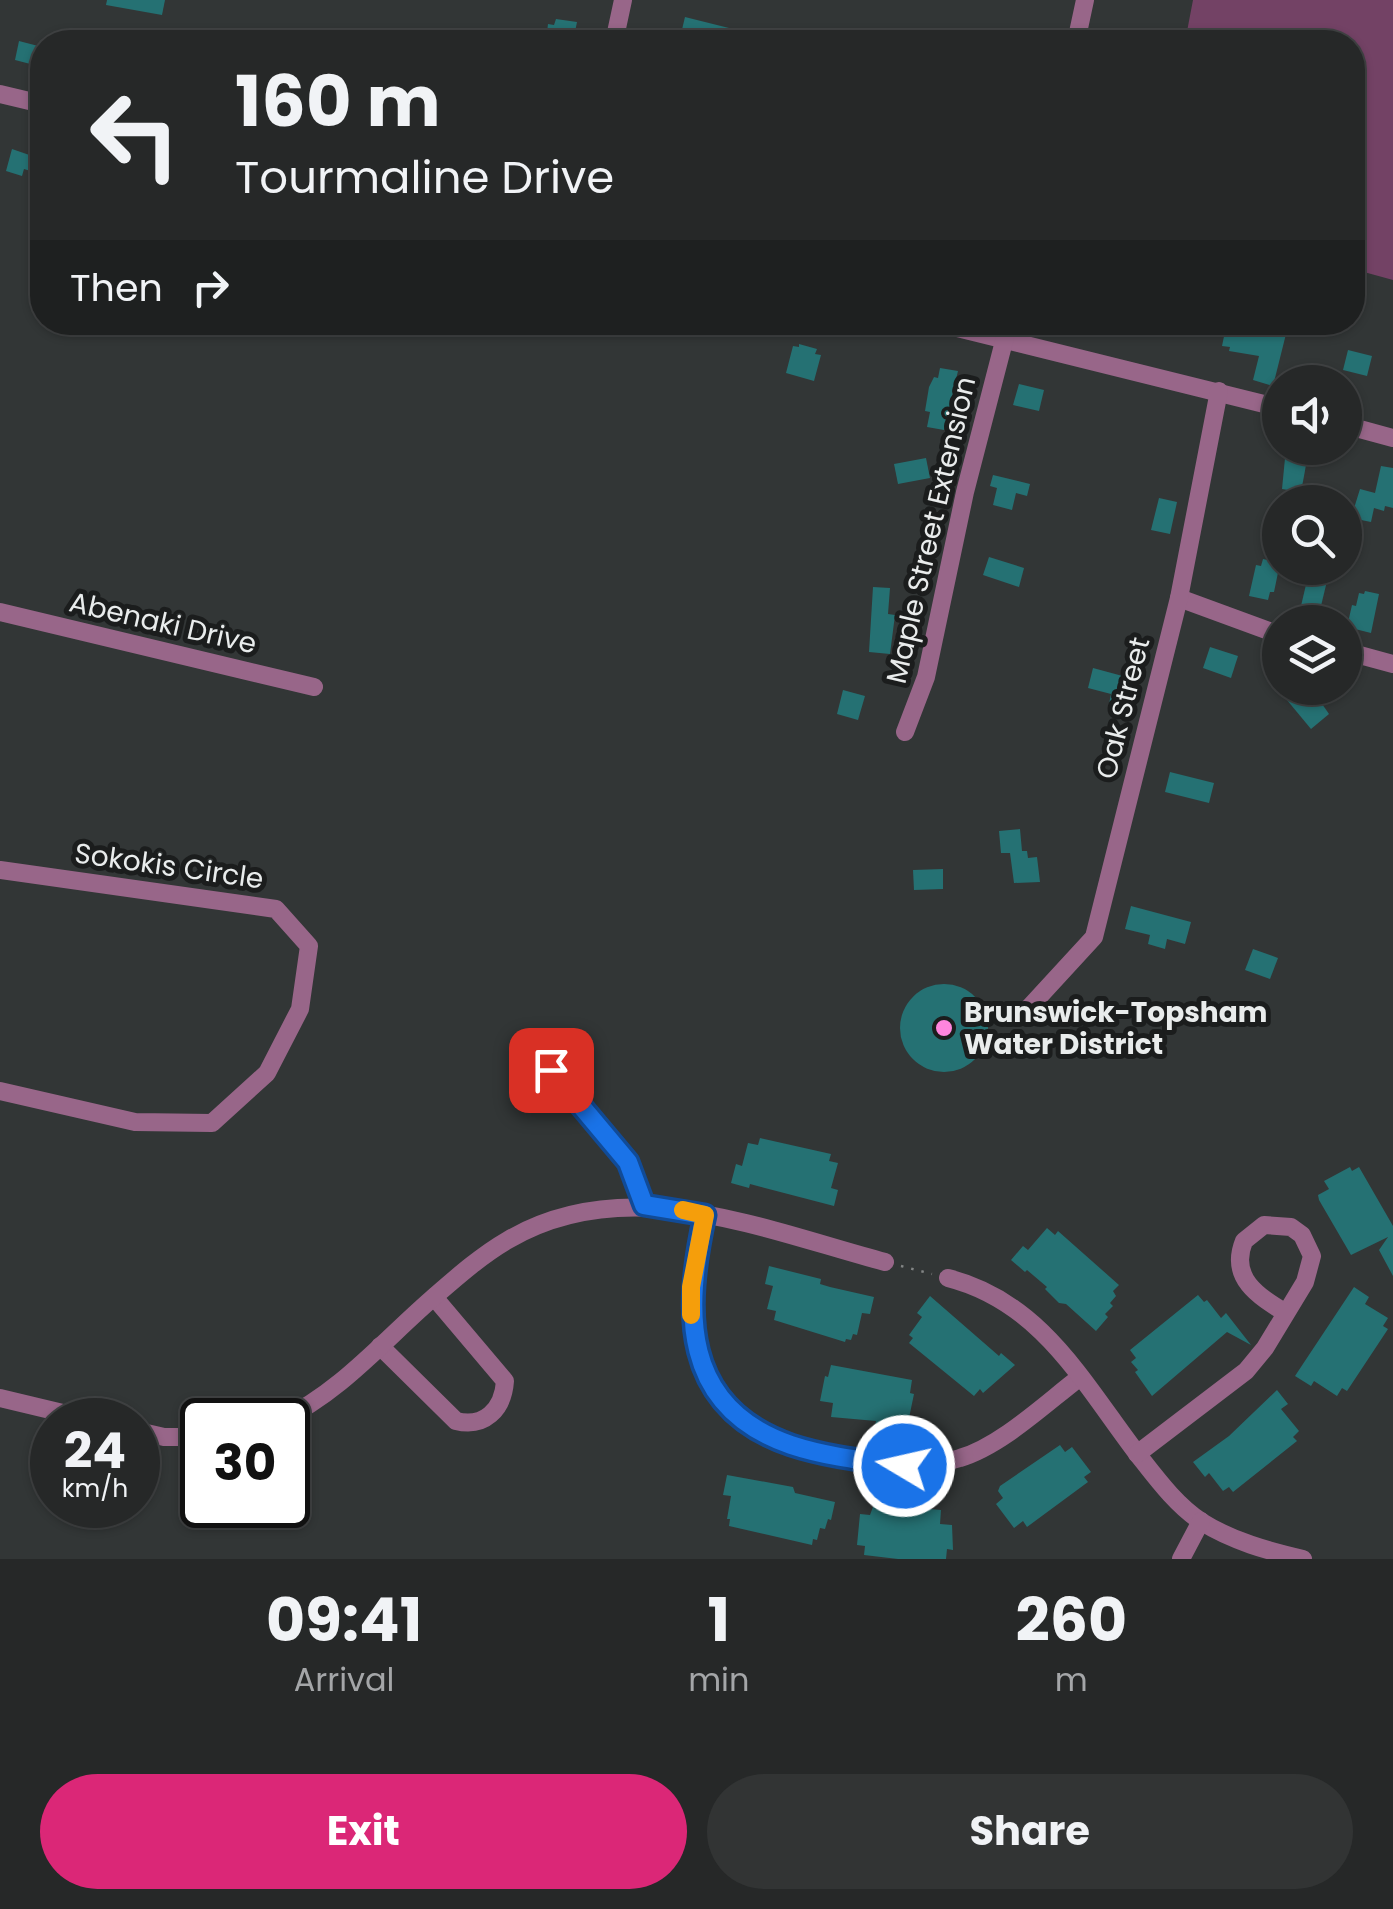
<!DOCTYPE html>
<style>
:root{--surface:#262828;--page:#323434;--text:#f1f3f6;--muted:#a4a6a8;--line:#424445;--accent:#db2777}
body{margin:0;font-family:Poppins,sans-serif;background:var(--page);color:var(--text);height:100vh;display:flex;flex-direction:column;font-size:38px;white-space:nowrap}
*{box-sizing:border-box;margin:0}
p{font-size:32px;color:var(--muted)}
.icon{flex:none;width:55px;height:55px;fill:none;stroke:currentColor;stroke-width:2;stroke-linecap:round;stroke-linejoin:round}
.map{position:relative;height:1559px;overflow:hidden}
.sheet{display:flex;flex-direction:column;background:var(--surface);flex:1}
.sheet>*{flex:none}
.banner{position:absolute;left:30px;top:30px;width:1335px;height:305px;border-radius:40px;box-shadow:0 2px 8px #0004,0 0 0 2px var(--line);background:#262828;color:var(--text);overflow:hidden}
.buttons{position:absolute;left:1262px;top:365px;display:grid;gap:20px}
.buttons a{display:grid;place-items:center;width:100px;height:100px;border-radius:50%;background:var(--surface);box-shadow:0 2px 8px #0004,0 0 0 2px var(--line);font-size:50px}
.speed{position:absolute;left:30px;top:1398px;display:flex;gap:20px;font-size:50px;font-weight:700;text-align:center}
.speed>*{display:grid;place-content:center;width:130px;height:130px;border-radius:50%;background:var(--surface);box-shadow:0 2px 8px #0004,0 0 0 2px var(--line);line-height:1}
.speed small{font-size:25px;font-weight:400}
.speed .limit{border:5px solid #111;border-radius:15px;background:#fff;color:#111}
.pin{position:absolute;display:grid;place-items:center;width:85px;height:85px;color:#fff;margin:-42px;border-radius:20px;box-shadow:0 5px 15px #0006}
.me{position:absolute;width:110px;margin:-55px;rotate:279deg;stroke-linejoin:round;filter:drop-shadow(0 0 8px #0008)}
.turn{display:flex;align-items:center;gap:35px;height:210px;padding:0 40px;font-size:45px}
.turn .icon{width:130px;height:130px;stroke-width:2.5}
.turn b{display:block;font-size:70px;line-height:85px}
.then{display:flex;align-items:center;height:95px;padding:0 40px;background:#0003;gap:20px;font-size:38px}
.eta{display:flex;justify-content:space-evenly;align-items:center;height:170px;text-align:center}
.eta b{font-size:60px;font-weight:700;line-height:70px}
.action{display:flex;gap:20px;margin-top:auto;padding:20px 40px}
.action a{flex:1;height:115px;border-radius:60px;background:var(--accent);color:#fff;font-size:40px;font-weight:700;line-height:115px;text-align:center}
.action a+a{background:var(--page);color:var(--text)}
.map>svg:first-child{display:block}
</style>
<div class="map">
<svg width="1393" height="1559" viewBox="0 0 1393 1559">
<rect width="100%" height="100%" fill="#323636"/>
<path fill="#734265" d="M1193 0H1393V280L1353 269 1352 42H1185Z"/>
<g fill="#257173">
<path d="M107 0H165L162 15 106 5Z"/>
<path d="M685 17 737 30 734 42H679Z"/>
<path d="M556 19 577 22 573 42 546 41 548 24 554 25Z"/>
<path d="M19 41 42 47V67L15 60Z"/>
<path d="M12 149 41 159 37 173 24 169 22 176 6 171Z"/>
<path d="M1227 322H1257L1287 330 1273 386 1253 380 1259 356 1229 351 1230 347 1222 346Z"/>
<path d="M799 344 817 349 815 354 821 355 814 381 786 373 793 346 799 347Z"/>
<path d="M1348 350 1372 356 1367 376 1343 370Z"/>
<path d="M940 368 958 371 944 430 927 427 930 412 925 411 929 387 934 377 938 378Z"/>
<path d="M1019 384 1044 390 1039 411 1013 405Z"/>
<path d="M1286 448 1309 449 1301 492 1282 489Z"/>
<path d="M926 458 930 478 898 484 894 464Z"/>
<path d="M1381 466 1393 468V508L1385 506 1384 511 1374 508 1371 522 1351 518 1360 489 1375 493Z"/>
<path d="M993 475 1030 484 1027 496 1016 493 1012 510 993 505 997 488 990 486Z"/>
<path d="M1159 498 1177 502 1170 534 1151 530Z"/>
<path d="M989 557 1024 568 1019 587 983 575Z"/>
<path d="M1263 559 1280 563 1274 592H1270L1268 600 1249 596 1256 565 1261 566Z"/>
<path d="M1308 576 1327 581 1320 610 1301 606Z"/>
<path d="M873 587 890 588 888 614 895 615 890 654 869 652Z"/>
<path d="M1365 591 1379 594 1371 633 1347 627 1352 605 1356 606 1359 593 1364 594Z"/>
<path d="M1210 647 1238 656 1231 678 1203 668Z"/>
<path d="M1093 668 1130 678 1121 707 1109 704 1111 694 1088 688Z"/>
<path d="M1277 688H1311L1329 714 1311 729Z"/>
<path d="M843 690 865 696 858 720 837 714Z"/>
<path d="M1170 772 1214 783 1209 803 1165 792Z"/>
<path d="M1020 829 1022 851H1027L1028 858 1037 857 1040 882 1014 883 1010 853H1001L999 831Z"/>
<path d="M943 869V889L914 890 913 870Z"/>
<path d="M1131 906 1191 922 1185 944 1167 939 1165 949 1148 944 1150 935 1125 929Z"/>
<path d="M1253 949 1278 958 1270 979 1245 970Z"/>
<circle cx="944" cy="1028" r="44"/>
<path d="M760 1138 831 1154 829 1161 838 1163 831 1188 838 1190 834 1206 750 1184 749 1188 731 1183 736 1164 742 1166 748 1143 758 1145Z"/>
<path d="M1350 1167 1352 1171 1359 1167 1393 1226V1276L1379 1250 1388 1237 1351 1255 1319 1200 1318 1195 1329 1189 1324 1181Z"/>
<path d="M1047 1228 1055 1235 1058 1231 1119 1285 1113 1291 1116 1296 1110 1303 1113 1306 1105 1314 1108 1317 1096 1331 1066 1304 1059 1303 1045 1289 1047 1287 1027 1270 1025 1272 1011 1260 1023 1246 1028 1250Z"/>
<path d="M769 1266 821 1279 820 1284 830 1287 874 1297 870 1314 862 1313 857 1335 853 1334 851 1340 846 1339 845 1342 774 1320 776 1311 767 1309 773 1286 765 1284Z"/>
<path d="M1354 1287 1369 1297 1365 1304 1388 1318 1383 1326 1388 1329 1347 1391 1342 1388 1337 1396 1314 1381 1311 1386 1295 1376Z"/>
<path d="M1198 1295 1204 1302 1207 1300 1221 1318 1226 1313 1251 1345 1227 1332 1152 1396 1135 1372 1138 1370 1131 1362 1136 1358 1130 1350Z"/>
<path d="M930 1296 999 1356 1001 1353 1015 1365 983 1393 980 1389 974 1396 909 1343 913 1338 909 1335 922 1317 917 1313Z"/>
<path d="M831 1365 912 1380 910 1393 914 1394 909 1418 896 1416 894 1429 875 1425 876 1421 831 1417 833 1403 820 1401 825 1376 828 1377Z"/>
<path d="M1277 1390 1288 1404 1281 1409 1299 1431 1293 1437 1297 1441 1233 1492 1229 1487 1223 1491 1209 1473 1205 1477 1193 1462 1229 1436Z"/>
<path d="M1060 1445 1065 1452 1072 1447 1091 1472 1084 1477 1088 1482 1027 1527 1023 1521 1014 1528 996 1504 1003 1498 998 1491 1000 1486Z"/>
<path d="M727 1475 793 1487 795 1493 835 1502 831 1520 828 1519 825 1529 820 1528 817 1540 813 1539 812 1545 729 1526 730 1519H727L731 1496 723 1495Z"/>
<path d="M874 1504 941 1510 940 1524 952 1525 953 1550 947 1549 946 1559H898L864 1555 865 1546 857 1545 860 1514 870 1515Z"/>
</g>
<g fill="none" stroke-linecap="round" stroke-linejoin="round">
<path stroke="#828585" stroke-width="2.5" stroke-dasharray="2.5 8" stroke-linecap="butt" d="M901 1266 932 1274"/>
<g stroke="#986689" stroke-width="18">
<path d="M614 42 623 0"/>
<path d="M1076 42 1085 0"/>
<path d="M0 94 42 104"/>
<path d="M933 322 1280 408"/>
<path d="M1345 425 1393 438"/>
<path d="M1179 598 1280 635"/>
<path d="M0 612 314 687"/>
<path d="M1345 651 1393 664"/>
<path d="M905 732 926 677 965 492 1009 322"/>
<path d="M0 870 276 909 309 946 300 1009 267 1073 212 1123 135 1122 0 1091"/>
<path d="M1025 1012 1094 937 1179 598 1219 391"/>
<path d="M531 1046 628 1163 644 1205"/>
<path d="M705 1215C700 1239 693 1264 691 1289 684 1390 749 1440 840 1456 881 1463 920 1471 960 1458 1001 1446 1046 1403 1079 1378"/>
<path d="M948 1278C1042 1302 1083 1383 1139 1456 1157 1479 1177 1506 1202 1522 1232 1541 1268 1551 1303 1559"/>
<path d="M380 1346 456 1421C484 1428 503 1410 505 1381L434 1297"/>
<path d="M0 1398 92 1420"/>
<path d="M281 1420C340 1393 386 1338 435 1296 458 1276 482 1255 508 1240 627 1170 764 1230 885 1262"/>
<path d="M138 1431 164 1437H202"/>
<path d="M1137 1454 1246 1371 1265 1348 1305 1282 1312 1256 1302 1235 1291 1227 1264 1225 1244 1241C1229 1278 1258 1296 1286 1313"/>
<path d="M1181 1559 1201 1521"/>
</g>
</g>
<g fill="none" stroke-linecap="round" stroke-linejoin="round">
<defs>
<path id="route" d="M551 1070 628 1162 644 1205 705 1215C684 1310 680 1407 791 1445 827 1457 867 1461 904 1466"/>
</defs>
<use href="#route" stroke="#114b97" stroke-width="25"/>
<use href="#route" stroke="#1a73e8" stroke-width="18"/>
<path stroke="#f59e0b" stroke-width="18" d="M683 1210 705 1215 691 1287V1315"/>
</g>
<circle fill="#ff85de" stroke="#1b1d1d" stroke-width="4" cx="944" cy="1028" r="10"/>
<g text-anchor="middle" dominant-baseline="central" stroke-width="10" stroke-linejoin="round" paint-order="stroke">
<g font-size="28" fill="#e9ecec" stroke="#1b1d1d">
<text transform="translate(931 530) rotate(-77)">Maple Street Extension</text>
<text transform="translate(163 623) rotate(13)">Abenaki Drive</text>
<text transform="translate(1123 708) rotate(-76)">Oak Street</text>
<text transform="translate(169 866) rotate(8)">Sokokis Circle</text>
</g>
<g font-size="28" font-weight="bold" fill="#e9ecec" stroke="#1b1d1d" text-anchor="start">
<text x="964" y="1012">Brunswick-Topsham<tspan x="964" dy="32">Water District</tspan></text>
</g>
</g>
</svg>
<div class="buttons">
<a><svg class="icon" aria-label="sound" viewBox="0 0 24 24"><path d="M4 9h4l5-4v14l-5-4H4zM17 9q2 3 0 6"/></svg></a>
<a><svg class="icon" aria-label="search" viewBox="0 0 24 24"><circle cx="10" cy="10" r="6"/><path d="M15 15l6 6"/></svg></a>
<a><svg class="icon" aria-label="layers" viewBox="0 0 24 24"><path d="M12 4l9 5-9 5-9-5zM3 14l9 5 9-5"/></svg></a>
</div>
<div class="speed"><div>24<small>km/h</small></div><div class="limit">30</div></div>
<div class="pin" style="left:551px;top:1070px;background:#d93025"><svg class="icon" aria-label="arrive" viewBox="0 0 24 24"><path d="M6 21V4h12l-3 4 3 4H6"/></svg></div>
<svg class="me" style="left:904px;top:1466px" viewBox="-20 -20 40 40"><circle r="17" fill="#1a73e8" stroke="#fff" stroke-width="3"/><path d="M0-11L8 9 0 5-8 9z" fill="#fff"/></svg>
<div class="banner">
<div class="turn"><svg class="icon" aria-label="left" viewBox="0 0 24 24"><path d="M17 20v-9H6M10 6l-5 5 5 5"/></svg><div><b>160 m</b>Tourmaline Drive</div></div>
<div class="then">Then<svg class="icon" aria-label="right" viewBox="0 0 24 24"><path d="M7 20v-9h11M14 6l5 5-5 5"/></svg></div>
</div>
</div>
<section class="sheet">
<div class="eta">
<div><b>09:41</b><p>Arrival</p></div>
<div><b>1</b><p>min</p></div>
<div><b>260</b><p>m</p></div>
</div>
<div class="action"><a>Exit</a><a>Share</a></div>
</section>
